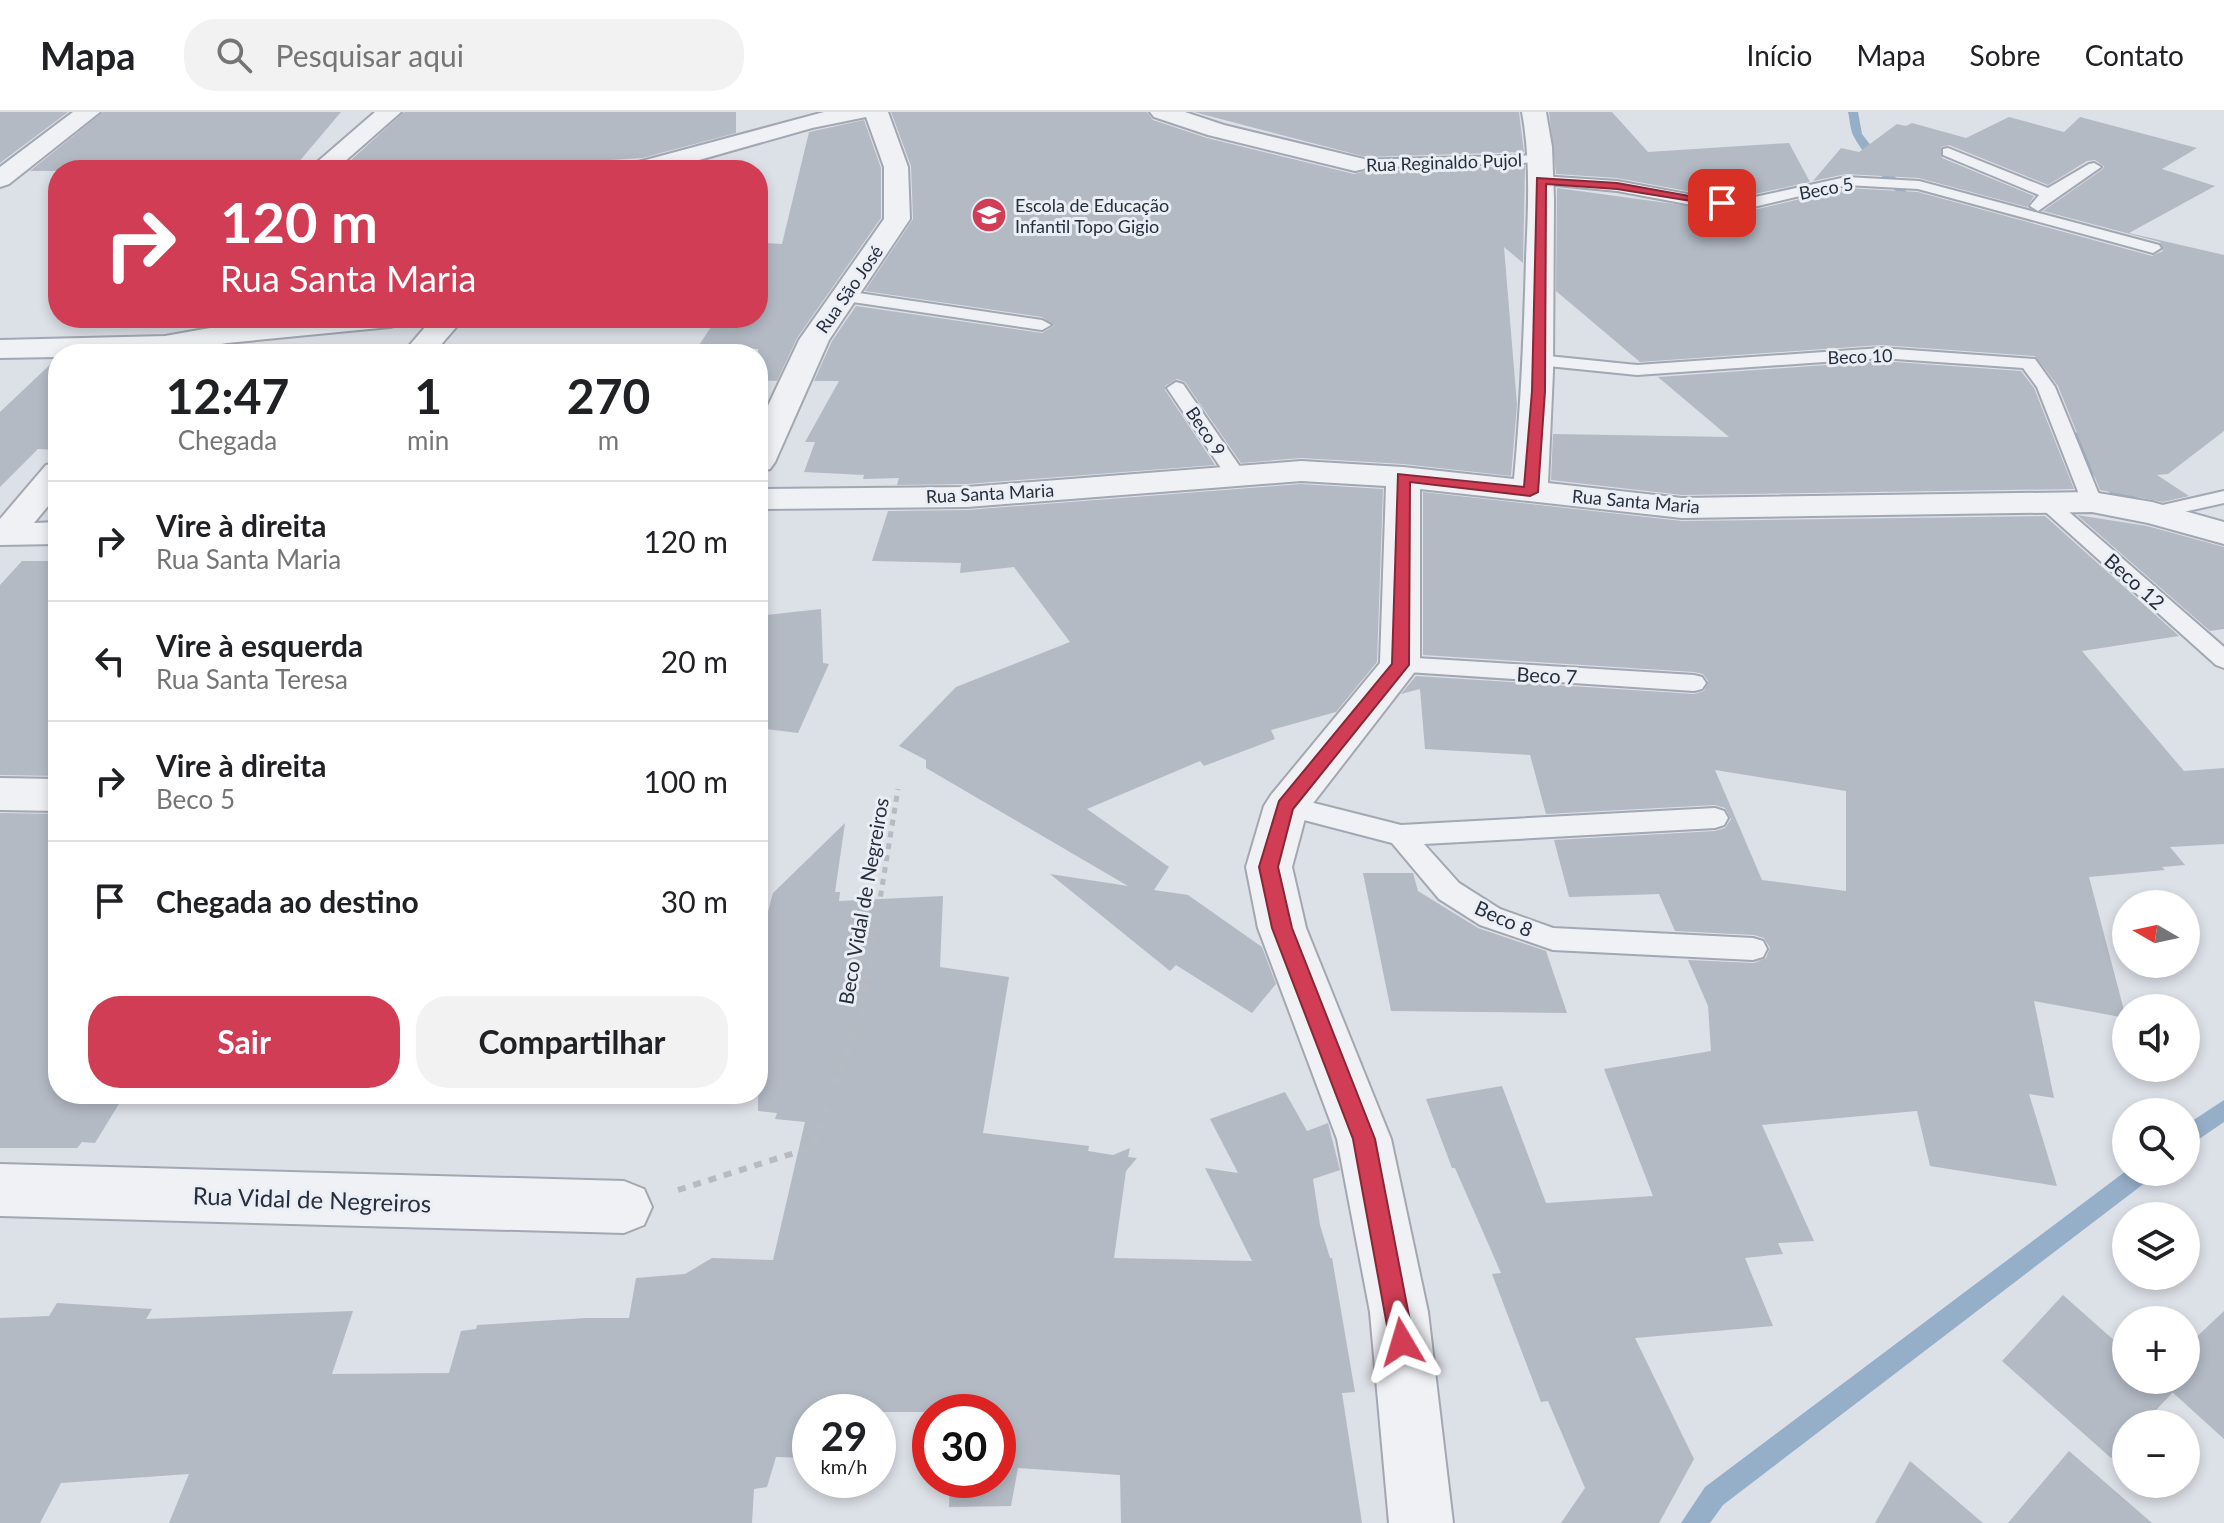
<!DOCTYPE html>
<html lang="pt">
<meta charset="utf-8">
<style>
:root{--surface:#fff;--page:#f2f2f2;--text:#202124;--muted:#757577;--line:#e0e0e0;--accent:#d03d54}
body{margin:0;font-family:Lato,sans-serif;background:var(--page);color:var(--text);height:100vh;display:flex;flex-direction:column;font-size:30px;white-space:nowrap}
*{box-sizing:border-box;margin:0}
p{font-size:26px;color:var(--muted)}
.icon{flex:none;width:44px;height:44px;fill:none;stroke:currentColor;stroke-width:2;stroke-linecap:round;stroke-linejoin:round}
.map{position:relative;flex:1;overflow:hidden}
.details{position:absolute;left:48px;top:232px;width:720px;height:760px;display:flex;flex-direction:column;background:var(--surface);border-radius:32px;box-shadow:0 4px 12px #0003}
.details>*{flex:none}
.banner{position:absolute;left:48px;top:48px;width:720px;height:168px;border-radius:32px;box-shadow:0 4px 12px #0003;background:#d03d54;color:#fff;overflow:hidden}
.needle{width:52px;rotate:279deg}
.tools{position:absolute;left:2112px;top:778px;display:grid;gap:16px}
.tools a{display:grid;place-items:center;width:88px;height:88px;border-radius:50%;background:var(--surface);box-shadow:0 4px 12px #0003;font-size:40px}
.speed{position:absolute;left:792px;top:1282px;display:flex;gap:16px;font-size:40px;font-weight:700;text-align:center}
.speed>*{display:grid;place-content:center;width:104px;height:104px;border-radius:50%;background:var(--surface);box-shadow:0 4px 12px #0003;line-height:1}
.speed small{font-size:20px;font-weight:400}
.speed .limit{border:12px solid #d22;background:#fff;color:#111}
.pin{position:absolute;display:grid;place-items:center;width:68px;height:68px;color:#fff;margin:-34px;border-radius:16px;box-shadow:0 4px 12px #0006}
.me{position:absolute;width:88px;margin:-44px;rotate:353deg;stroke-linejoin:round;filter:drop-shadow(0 0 6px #0008)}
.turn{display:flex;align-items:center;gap:28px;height:168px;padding:0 40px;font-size:36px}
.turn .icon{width:104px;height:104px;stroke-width:2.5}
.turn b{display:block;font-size:56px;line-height:68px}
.eta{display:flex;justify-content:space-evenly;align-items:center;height:136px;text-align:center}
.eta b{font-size:48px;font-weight:700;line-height:56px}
.button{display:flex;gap:16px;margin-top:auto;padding:16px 40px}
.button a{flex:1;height:92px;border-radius:32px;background:var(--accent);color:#fff;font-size:32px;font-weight:700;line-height:92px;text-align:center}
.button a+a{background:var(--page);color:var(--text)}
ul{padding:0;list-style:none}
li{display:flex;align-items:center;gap:24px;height:120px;padding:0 40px;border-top:2px solid var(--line)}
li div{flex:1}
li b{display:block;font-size:30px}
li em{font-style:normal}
header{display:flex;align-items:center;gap:48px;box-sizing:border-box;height:112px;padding:0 40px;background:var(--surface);border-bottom:2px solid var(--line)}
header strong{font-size:38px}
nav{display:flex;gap:44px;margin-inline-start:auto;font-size:28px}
.search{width:560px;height:72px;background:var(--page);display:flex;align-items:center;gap:20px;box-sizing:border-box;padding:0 28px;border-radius:32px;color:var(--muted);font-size:30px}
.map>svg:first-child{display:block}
</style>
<header>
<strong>Mapa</strong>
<div class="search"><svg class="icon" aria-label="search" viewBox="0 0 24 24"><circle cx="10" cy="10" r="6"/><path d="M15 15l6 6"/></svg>Pesquisar aqui</div>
<nav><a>Início</a><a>Mapa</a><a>Sobre</a><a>Contato</a></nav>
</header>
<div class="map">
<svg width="2224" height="1411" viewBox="0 0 2224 1411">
<rect width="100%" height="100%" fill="#dce0e7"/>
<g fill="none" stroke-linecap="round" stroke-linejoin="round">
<g fill="#96afc8" fill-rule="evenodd">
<path d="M1848 0H1858L1862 22 1909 83 1923 90V94C1901 95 1865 44 1854 25 1850 18 1850 8 1848 0Z"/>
<path d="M2086 311 2093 315 2084 332 2118 376 2155 393V399C2119 404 2088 357 2070 332L2081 312Z"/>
<path d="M2224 988V1010L2186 1036V1013Z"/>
<path d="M2126 1059 2153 1060 2150 1067 1723 1393 1710 1411H1681L1705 1375Z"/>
</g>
</g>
<g fill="#b3bac4" fill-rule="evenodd">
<path d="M0 0H68L0 51Z"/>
<path d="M103 0H341L292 58 30 59Z"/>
<path d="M404 0H736V21L642 46 565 51 519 58H340Z"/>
<path d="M891 0H1147L1153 8 1207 26 1354 62 1366 59 1525 54 1523 151 1504 135 1517 293 1511 364 1403 352 1301 346 1241 351 1185 270 1177 267 1165 274V278L1215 353 967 372 897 373 899 366 863 367 864 363 804 360 815 330H805L839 269H814L832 229 856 194 1042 221 1054 214 1042 205 865 179 913 107 911 54Z"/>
<path d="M1194 0H1519L1524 40 1366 45Z"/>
<path d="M1549 0H1612L1648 40 1789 31 1810 70 1741 85 1703 82 1617 66 1556 62Z"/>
<path d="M2009 5 2064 20 2080 5 2197 36 2162 57 2215 74 2129 121 2224 143V319L2168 362 2157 363 2189 384 2163 390 2100 378 2058 274 2035 244 1881 233 1640 250 1556 179 1557 76 1741 101 1846 76 1918 80 2152 144 2163 139 2160 130 2043 99 2103 57 2104 54 2095 48 2087 49 2048 73 1949 33 1941 35 1942 46 2034 84 2027 95 1919 66 1846 62 1813 69 1841 36 1859 40 1897 12 1906 14 1912 11 1966 26Z"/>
<path d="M864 8 881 56V106L797 226 777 269 758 268V237L699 233 717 206H758V142L765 131 782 132 809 20Z"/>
<path d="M55 248H58V338L38 337 0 375V300Z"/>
<path d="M1881 249 2021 259 2034 276 2074 377 1682 383 1551 368 1553 322 1729 325 1658 265Z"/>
<path d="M1301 372 1383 377 1377 550 1336 600 1271 618 1275 627 1204 654 1200 649 1087 697 1169 755 1154 778 1188 783 1262 835 1276 872 1252 901 1176 853 1170 859 1050 762 1128 774 926 656V648L899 634 956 575 1070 530 1014 455 960 461 961 451 872 449 888 399 967 398Z"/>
<path d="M1423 380 1682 409 2045 404 2179 524 2082 539 2184 659 2224 656V732L2170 735 2185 753 2162 755 2165 758 2089 765 2126 906 2034 889 2054 986 2029 982 2057 1074 1930 1054 1917 999 1762 1013 1814 1129 1778 1131 1783 1142 1745 1146 1773 1214 1635 1226 1694 1347 1659 1411H1561L1585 1376 1548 1289 1541 1290 1492 1162 1501 1161 1455 1056H1452L1426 987 1502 974 1546 1091 1653 1084 1604 957 1711 939 1708 894 1688 848 1754 851 1766 846 1770 836 1764 826 1754 823 1675 819 1659 782 1569 785 1554 728 1715 719 1725 716 1731 707 1725 696 1715 693 1546 702 1530 643 1425 637 1420 577 1401 582 1416 564 1694 582 1704 579 1708 569 1703 562 1694 560 1423 543ZM1715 658 1846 679V779L1762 768Z"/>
<path d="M2077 403 2147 414 2224 435V517L2210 519Z"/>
<path d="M22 449H58V664L0 663V473Z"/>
<path d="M821 497 823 551 829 552 798 621 758 616V504Z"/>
<path d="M0 701 58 702V982H125L95 1031 82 1030 77 1036H0Z"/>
<path d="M845 711 835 780H840L839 789 943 784 940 855 1009 865 983 1021 1089 1034 1088 1039 1113 1043 1130 1036 1128 1045 1137 1046 1126 1059 1114 1146 1252 1149 1205 1056 1238 1061 1210 1007 1285 980 1307 1019 1328 1011 1340 1058 1313 1067 1320 1113 1330 1146H1332L1355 1280 1342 1281 1362 1411H1121L1120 1363 1018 1356 1011 1394 949 1395 950 1368H998V1300H810V1346L776 1345 767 1375 754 1377 752 1411H169L189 1362 61 1371 40 1411H0V1206L49 1204 57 1191 152 1197 146 1207 353 1199 332 1262 449 1261 461 1219 476 1217 477 1213 586 1206H629L636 1166 685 1162 712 1146 773 1148 805 1010 775 1007 777 1001 758 999V837L773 781Z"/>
<path d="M1363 761H1413L1418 779 1478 816 1546 839 1567 901 1391 899Z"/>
<path d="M2063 1183 2126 1239V1268H2159L2173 1280 2143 1312H2126V1330L2111 1346 2002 1249Z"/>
<path d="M2224 1199V1327L2159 1268H2186V1235Z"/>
<path d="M2069 1339 2152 1411H2008Z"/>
<path d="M1910 1349 1983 1411H1875Z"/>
</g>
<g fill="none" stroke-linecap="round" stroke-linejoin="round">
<defs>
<g id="lane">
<path d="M1948 36 2048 76 2089 52 2094 51 2101 55 2038 99 2030 94 2039 83 1943 43V37Z"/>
<path d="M1541 43 1548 47 1546 50 1355 56 1348 52 1355 48Z"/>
<path d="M1541 64 1617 69 1703 85 1741 88 1846 65 1919 69 2159 133 2161 136 2153 141 1918 77 1846 73 1741 98 1703 95 1617 79 1536 71 1534 68Z"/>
<path d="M845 179 1042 208 1051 213 1042 218 839 188 837 184Z"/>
<path d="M1881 236 2035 247 2055 275 2102 390 2099 394H2085L2082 390 2037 275 2023 256 1881 246 1637 263 1538 253 1529 248 1538 243 1637 253Z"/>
<path d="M1176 270 1183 272 1245 362 1242 366 1235 368 1225 362 1167 276Z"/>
<path d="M2224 379V391L2152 407 2142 401 2145 397Z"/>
<path d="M2046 384 2053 386 2224 535V556L2216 553 2039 394 2036 390 2039 386Z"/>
<path d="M1400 545 1694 563 1702 565 1706 571 1702 577 1694 579 1392 559 1388 553 1392 547Z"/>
<path d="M1286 684 1401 713 1715 696 1724 699 1728 706 1724 713 1715 716 1424 732 1459 771 1500 797 1553 816 1753 826 1763 829 1767 837 1763 845 1753 848 1553 838 1480 813 1439 787 1392 731 1277 701 1273 694 1277 687Z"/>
</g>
<g id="street">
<path d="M73 0H100L9 72 0 75V55Z"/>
<path d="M375 0H401L335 58H308Z"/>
<path d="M824 0H888L908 55 910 107 829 228 775 350 770 357 758 360V315L799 228 884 107V55L866 5 812 16 664 58H624L627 53Z"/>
<path d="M1150 0H1185L1224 13 1364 47 1367 52 1364 57 1355 59 1208 23 1154 5Z"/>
<path d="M1522 0H1546L1552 35 1554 87 1553 260 1548 371 1682 386 2092 380 2152 390 2224 410V432L2148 411 2092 400 1682 406 1420 377V553L1307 699 1292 755 1306 816 1391 1027 1428 1200 1453 1411H1389L1370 1200 1337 1027 1258 816 1246 755 1264 694 1271 683 1380 551 1386 374 1301 369 967 395 758 397V377L967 375 1301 349 1403 355 1514 367C1521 294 1524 220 1526 147 1528 98 1531 49 1522 0Z"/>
<path d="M300 206H405L400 212 390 215 227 231 165 242H58V245L0 246V228L165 224 227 213Z"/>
<path d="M433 206H464L433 242H402Z"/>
<path d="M58 350V382L34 411 58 410V432L0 433V407L46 353Z"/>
<path d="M0 666 58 667V699L0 698Z"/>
<path d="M0 1052 624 1069 644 1077 652 1095 644 1113 624 1121 0 1104Z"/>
</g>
</defs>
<use href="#lane" stroke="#a2a7b1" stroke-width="4"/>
<use href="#street" stroke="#a2a7b1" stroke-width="4"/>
<path stroke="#b7bbc1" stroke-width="3" stroke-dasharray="4 4" stroke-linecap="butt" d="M758 165 801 169"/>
<path stroke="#b7bbc1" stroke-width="5" stroke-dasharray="6 6" stroke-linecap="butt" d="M856 914 862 898 898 677"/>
<path stroke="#b7bbc1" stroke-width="6" stroke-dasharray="8 8" stroke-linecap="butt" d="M678 1078 813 1035 857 912"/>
<use href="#lane" fill="#eff1f5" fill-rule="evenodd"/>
<use href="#street" fill="#eff1f5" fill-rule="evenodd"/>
</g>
<path fill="#d03d54" stroke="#872837" stroke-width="2" d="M1537 66 1617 71 1728 91 1722 94 1617 77 1546 72 1545 279 1538 380 1530 384 1410 370 1409 553 1293 697 1278 755 1292 816 1375 1027 1414 1230 1411 1239 1402 1243 1393 1239 1390 1230 1353 1027 1272 816 1259 755 1279 689 1392 552 1398 362 1524 375 1532 279Z"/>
<defs>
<symbol id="school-disc" viewBox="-11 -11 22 22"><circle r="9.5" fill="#d03d54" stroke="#ebeff5"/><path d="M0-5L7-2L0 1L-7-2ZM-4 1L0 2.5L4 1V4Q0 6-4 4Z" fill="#fff"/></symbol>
</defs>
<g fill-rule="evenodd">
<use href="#school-disc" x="969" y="83" width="40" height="40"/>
</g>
<g text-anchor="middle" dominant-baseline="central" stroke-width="6" stroke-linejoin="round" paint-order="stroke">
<g font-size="18" fill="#262f3d" stroke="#ebeff5">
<text transform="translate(1444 50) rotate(-2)">Rua Reginaldo Pujol</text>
<text transform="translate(1826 76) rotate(-11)">Beco 5</text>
<text transform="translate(849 177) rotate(-55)">Rua São José</text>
<text transform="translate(1860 244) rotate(-2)">Beco 10</text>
<text transform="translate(1206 319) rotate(56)">Beco 9</text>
<text transform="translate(990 381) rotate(-3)">Rua Santa Maria</text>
<text transform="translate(1636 389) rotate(5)">Rua Santa Maria</text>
</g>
<g font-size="18" fill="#262f3d" stroke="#ebeff5" text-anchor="start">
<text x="1015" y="93">Escola de Educação<tspan x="1015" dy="21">Infantil Topo Gigio</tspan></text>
</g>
<g font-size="20" fill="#262f3d" stroke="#ebeff5">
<text transform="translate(2135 469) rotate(42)">Beco 12</text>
<text transform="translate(1547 563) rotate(3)">Beco 7</text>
<text transform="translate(863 789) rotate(-80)">Beco Vidal de Negreiros</text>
<text transform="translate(1504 806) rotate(24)">Beco 8</text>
</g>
<g font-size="24" fill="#262f3d" stroke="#ebeff5">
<text transform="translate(312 1087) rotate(2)">Rua Vidal de Negreiros</text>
</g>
</g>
</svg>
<div class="tools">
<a><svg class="needle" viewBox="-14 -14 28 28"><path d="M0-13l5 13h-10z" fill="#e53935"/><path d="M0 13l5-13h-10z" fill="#757577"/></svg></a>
<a><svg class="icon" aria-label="sound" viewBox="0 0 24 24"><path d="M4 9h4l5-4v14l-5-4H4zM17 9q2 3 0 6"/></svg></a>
<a><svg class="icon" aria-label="search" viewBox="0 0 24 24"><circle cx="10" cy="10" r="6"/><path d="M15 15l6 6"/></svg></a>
<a><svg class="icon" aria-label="layers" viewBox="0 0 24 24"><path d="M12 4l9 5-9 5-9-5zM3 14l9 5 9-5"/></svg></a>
<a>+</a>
<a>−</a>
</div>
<div class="speed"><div>29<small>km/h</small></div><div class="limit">30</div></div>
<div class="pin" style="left:1722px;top:91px;background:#d93025"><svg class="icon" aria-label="arrive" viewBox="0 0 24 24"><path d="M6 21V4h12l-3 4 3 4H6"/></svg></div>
<svg class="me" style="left:1402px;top:1230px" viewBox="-20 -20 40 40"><path d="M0-17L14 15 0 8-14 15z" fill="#d03d54" stroke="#fff" stroke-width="4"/></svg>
<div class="banner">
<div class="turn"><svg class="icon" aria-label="right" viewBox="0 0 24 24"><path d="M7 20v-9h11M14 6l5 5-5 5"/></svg><div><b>120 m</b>Rua Santa Maria</div></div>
</div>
<section class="details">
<div class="eta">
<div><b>12:47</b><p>Chegada</p></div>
<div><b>1</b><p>min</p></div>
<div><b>270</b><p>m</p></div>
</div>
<ul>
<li><svg class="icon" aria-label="right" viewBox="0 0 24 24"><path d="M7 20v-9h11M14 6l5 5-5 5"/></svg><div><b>Vire à direita</b><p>Rua Santa Maria</p></div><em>120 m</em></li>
<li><svg class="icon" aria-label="left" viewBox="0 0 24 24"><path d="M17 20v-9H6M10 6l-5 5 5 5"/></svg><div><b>Vire à esquerda</b><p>Rua Santa Teresa</p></div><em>20 m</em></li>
<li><svg class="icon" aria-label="right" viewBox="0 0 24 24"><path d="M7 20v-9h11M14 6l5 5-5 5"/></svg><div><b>Vire à direita</b><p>Beco 5</p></div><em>100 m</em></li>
<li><svg class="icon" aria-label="arrive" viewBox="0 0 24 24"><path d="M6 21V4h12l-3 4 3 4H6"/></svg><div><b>Chegada ao destino</b></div><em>30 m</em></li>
</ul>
<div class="button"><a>Sair</a><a>Compartilhar</a></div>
</section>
</div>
